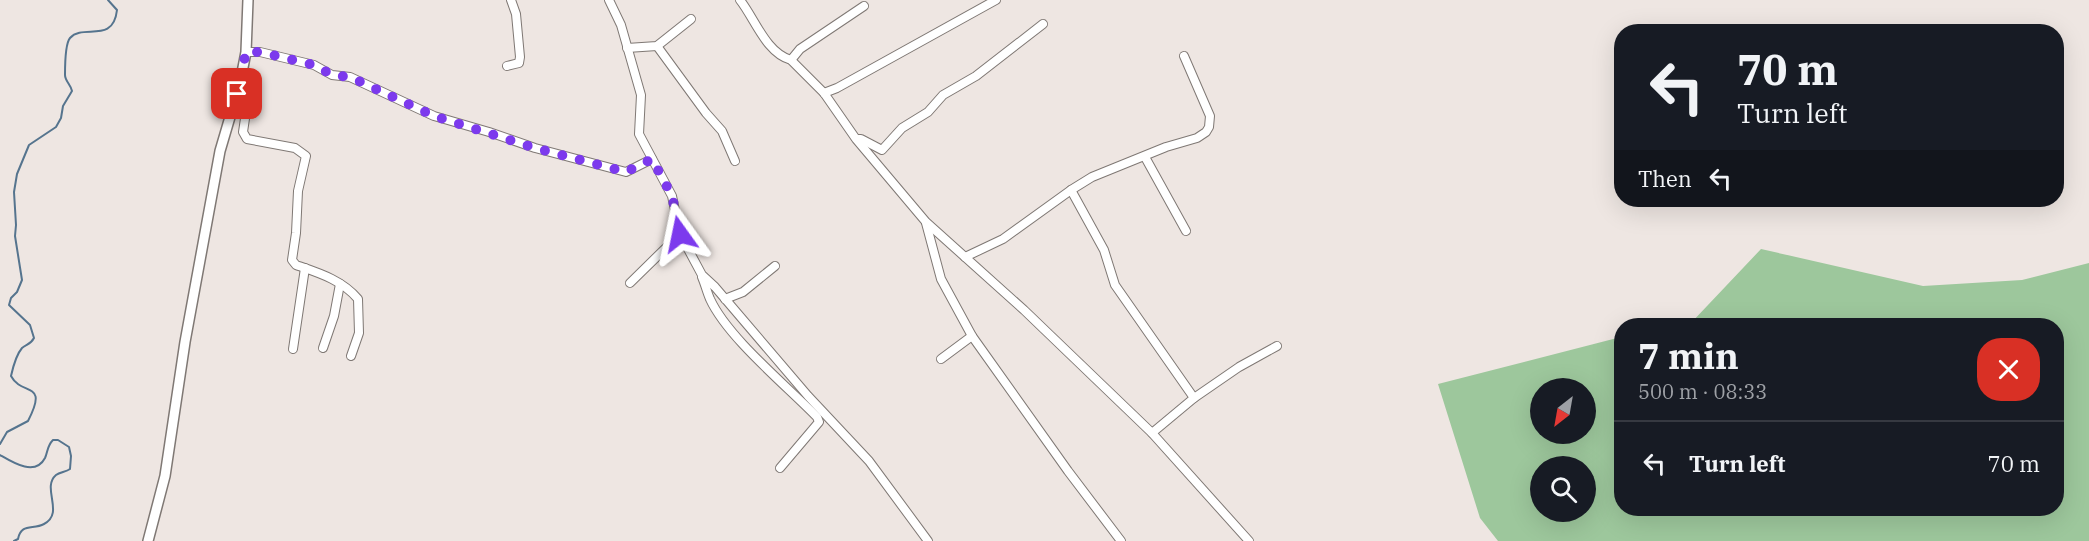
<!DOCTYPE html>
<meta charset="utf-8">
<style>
:root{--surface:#171b24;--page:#242831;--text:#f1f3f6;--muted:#9ea1a6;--line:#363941}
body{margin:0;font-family:"IBM Plex Serif",serif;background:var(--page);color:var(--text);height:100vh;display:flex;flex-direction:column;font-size:22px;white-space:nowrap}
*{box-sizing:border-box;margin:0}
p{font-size:20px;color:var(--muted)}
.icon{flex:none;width:33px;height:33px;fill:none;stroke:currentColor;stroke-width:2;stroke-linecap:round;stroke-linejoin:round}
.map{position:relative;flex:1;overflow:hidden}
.details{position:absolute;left:1614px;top:318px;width:450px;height:198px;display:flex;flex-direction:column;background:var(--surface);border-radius:24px;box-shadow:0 6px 24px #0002}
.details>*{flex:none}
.banner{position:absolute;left:1614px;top:24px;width:450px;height:183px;border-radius:24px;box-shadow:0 6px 24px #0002;background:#171b24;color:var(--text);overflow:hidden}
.needle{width:39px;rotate:211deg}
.fabs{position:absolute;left:1530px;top:378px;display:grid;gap:12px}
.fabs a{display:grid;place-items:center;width:66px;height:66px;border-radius:50%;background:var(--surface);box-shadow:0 6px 24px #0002;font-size:30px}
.pin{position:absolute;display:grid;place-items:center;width:51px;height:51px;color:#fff;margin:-26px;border-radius:12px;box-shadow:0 3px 9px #0006}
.me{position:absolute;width:66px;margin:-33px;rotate:348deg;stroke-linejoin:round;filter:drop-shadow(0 0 4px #0008)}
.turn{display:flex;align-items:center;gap:21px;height:126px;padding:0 24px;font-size:27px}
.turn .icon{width:78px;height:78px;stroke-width:2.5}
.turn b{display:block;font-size:42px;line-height:51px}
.then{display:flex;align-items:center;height:57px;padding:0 24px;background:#0003;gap:12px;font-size:22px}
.round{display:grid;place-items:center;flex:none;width:63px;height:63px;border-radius:24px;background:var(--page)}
.overview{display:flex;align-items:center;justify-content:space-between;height:102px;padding:0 24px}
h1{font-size:36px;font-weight:700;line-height:45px}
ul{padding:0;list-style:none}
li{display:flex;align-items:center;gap:18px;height:84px;padding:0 24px;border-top:2px solid var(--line)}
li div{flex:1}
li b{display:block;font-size:22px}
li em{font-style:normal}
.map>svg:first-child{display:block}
</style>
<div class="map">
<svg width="2089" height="541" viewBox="0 0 2089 541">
<rect width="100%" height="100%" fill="#eee6e2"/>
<path fill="#9dc79c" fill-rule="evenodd" d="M1761 249 1923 286 2022 280 2089 263V541H1498L1480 518 1438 384 1621 337 1622 508H2056V326L1684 325 1690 324ZM1540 388H1586V434H1540ZM1540 466H1586V512H1540Z"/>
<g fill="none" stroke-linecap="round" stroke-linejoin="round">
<g stroke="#55748e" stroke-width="2">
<path d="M0 444 7 432 28 421C49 380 22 397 11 376 13 367 16 355 22 348 27 344 31 344 34 338L30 325 9 305 11 298 17 292 22 280 15 236 16 225 14 192 17 174 29 145 56 127 61 118 63 106 72 91C71 85 65 81 65 75 65 66 65 44 70 38 83 23 113 45 117 10L108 0"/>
<path d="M0 455C12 462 35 477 45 458 48 451 47 446 53 440H58L69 447 71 456 70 469C66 472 60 472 56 475 41 488 65 513 44 524 33 530 21 523 18 539L14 541"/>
</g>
<defs>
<g id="minor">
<path d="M609 0 621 25 641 95 639 134 672 196 680 234 702 275 715 287 808 396 869 461 928 541"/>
<path d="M740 0C755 19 766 53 791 60L824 93 856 139 926 222 1024 310 1152 433 1249 541"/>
<path d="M657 46 706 113 722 131 735 161"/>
<path d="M627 48 657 46 691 19"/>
<path d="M246 52H260L314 65 332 75 350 77 434 116 489 132 535 148 626 172 652 159"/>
<path d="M791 60 800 49 864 6"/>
<path d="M507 66 519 63 520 57 516 14 511 0"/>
<path d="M824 93 837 88 996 0"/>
<path d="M237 95 247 105 243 132 247 139 295 148 306 156 298 191 296 233 292 260 296 265C319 273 342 280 358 299L359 333 351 356"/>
<path d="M858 139H861L882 150 902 128 928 112 943 95 976 76 1043 24"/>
<path d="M1145 157 1186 231"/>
<path d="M1071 190 1104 250 1115 285 1194 398 1152 433"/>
<path d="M926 223 941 279 972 336 1068 471 1121 541"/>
<path d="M965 257 1003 239 1071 190 1092 177 1166 147 1197 138 1206 132 1209 127 1210 116 1184 56"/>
<path d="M702 277C705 284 707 292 710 299 728 338 786 385 817 417L819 422 780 468"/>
<path d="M630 283 680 234"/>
<path d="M725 299 743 292 775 266"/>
<path d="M323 348 334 316 340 284"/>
<path d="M293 349 305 268"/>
<path d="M941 359 972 336"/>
<path d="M1194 398 1239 367 1277 346"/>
</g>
<path id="major" d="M148 541 165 476 185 342 220 151 240 83 246 52 248 0"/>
</defs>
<use href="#minor" stroke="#7f7874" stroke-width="10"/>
<use href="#major" stroke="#7f7874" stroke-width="12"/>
<use href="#minor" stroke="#fff" stroke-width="8"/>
<use href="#major" stroke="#fff" stroke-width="9"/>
</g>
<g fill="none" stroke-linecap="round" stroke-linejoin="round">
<path stroke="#7c3aed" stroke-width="10" stroke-dasharray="0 18" d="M237 94 246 52H260L314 65 332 75 350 77 434 116 535 148 626 172 652 159 672 196 680 234"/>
</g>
</svg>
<div class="fabs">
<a><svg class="needle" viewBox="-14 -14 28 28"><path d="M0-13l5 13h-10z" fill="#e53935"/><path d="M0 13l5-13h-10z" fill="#9ea1a6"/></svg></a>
<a><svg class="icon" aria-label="search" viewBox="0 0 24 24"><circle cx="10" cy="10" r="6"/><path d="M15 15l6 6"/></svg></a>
</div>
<div class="pin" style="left:237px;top:94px;background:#d93025"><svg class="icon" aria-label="arrive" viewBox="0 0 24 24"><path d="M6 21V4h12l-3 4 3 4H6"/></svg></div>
<svg class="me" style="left:680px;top:234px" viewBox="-20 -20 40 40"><path d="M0-17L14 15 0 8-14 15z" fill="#7c3aed" stroke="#fff" stroke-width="4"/></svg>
<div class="banner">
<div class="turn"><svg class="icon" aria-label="left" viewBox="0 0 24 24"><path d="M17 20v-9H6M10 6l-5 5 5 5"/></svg><div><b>70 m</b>Turn left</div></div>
<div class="then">Then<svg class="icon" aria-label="left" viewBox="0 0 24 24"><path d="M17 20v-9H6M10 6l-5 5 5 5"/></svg></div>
</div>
<section class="details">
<div class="overview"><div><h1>7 min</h1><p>500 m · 08:33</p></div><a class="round" style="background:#d93025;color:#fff"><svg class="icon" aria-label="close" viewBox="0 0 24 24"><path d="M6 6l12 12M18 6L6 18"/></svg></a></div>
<ul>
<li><svg class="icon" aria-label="left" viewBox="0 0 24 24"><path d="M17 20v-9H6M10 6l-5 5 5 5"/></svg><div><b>Turn left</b></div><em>70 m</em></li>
</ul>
</section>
</div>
